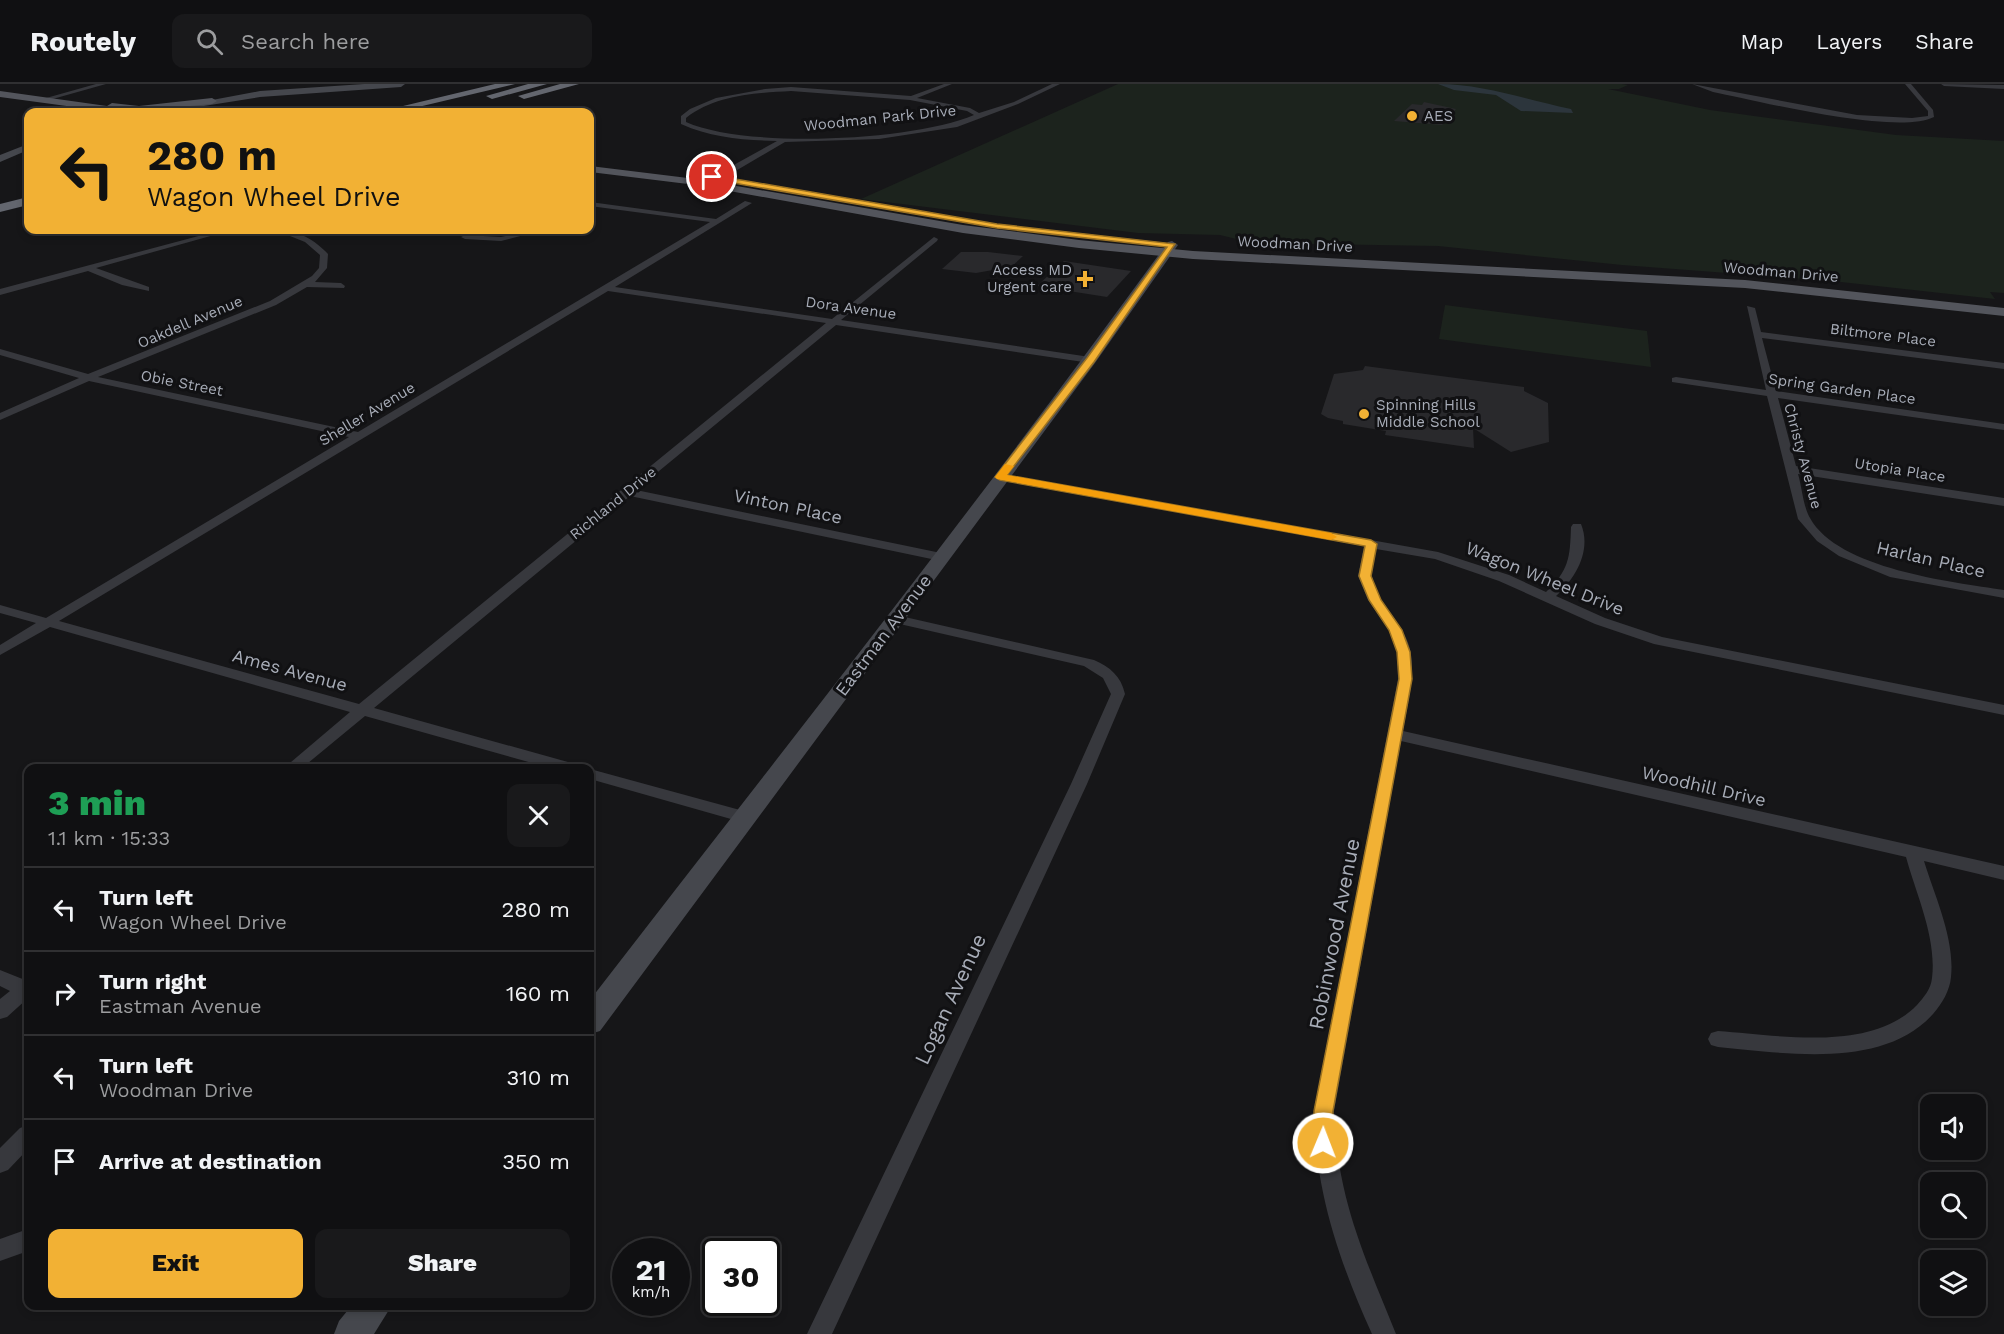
<!DOCTYPE html>
<meta charset="utf-8">
<style>
:root{--surface:#101012;--page:#19191b;--text:#f1f3f6;--muted:#9c9d9f;--line:#303032;--accent:#f2b134}
body{margin:0;font-family:"Work Sans",sans-serif;background:var(--page);color:var(--text);height:100vh;display:flex;flex-direction:column;font-size:22px;white-space:nowrap}
*{box-sizing:border-box;margin:0}
p{font-size:20px;color:var(--muted)}
.icon{flex:none;width:33px;height:33px;fill:none;stroke:currentColor;stroke-width:2;stroke-linecap:round;stroke-linejoin:round}
.map{position:relative;flex:1;overflow:hidden}
.side{position:absolute;left:24px;top:680px;width:570px;height:546px;display:flex;flex-direction:column;background:var(--surface);border-radius:12px;box-shadow:0 3px 9px #0003,0 0 0 2px var(--line)}
.side>*{flex:none}
.top-card{position:absolute;left:24px;top:24px;width:570px;height:126px;border-radius:12px;box-shadow:0 3px 9px #0003,0 0 0 2px var(--line);background:#f2b134;color:#111;overflow:hidden}
.buttons{position:absolute;left:1920px;top:1010px;display:grid;gap:12px}
.buttons a{display:grid;place-items:center;width:66px;height:66px;border-radius:12px;background:var(--surface);box-shadow:0 3px 9px #0003,0 0 0 2px var(--line);font-size:30px}
.speed{position:absolute;left:612px;top:1154px;display:flex;gap:12px;font-size:30px;font-weight:700;text-align:center}
.speed>*{display:grid;place-content:center;width:78px;height:78px;border-radius:50%;background:var(--surface);box-shadow:0 3px 9px #0003,0 0 0 2px var(--line);line-height:1}
.speed small{font-size:15px;font-weight:400}
.speed .limit{border:3px solid #111;border-radius:9px;background:#fff;color:#111}
.pin{position:absolute;display:grid;place-items:center;width:51px;height:51px;color:#fff;margin:-26px;border:3px solid #fff;border-radius:50%;box-shadow:0 2px 6px #0007}
.me{position:absolute;width:66px;margin:-33px;rotate:1deg;stroke-linejoin:round;filter:drop-shadow(0 0 4px #0008)}
.turn{display:flex;align-items:center;gap:21px;height:126px;padding:0 24px;font-size:27px}
.turn .icon{width:78px;height:78px;stroke-width:2.5}
.turn b{display:block;font-size:42px;line-height:51px}
.round{display:grid;place-items:center;flex:none;width:63px;height:63px;border-radius:12px;background:var(--page)}
.overview{display:flex;align-items:center;justify-content:space-between;height:102px;padding:0 24px}
h1{font-size:36px;font-weight:800;line-height:45px;color:#1e9e55}
.cta{display:flex;gap:12px;margin-top:auto;padding:12px 24px}
.cta a{flex:1;height:69px;border-radius:12px;background:var(--accent);color:#111;font-size:24px;font-weight:800;line-height:69px;text-align:center}
.cta a+a{background:var(--page);color:var(--text)}
ul{padding:0;list-style:none}
li{display:flex;align-items:center;gap:18px;height:84px;padding:0 24px;border-top:2px solid var(--line)}
li div{flex:1}
li b{display:block;font-size:22px}
li em{font-style:normal}
header{display:flex;align-items:center;gap:36px;box-sizing:border-box;height:84px;padding:0 30px;background:var(--surface);border-bottom:2px solid var(--line)}
header strong{font-size:28px}
nav{display:flex;gap:33px;margin-inline-start:auto;font-size:21px}
.search{width:420px;height:54px;background:var(--page);display:flex;align-items:center;gap:15px;box-sizing:border-box;padding:0 21px;border-radius:12px;color:var(--muted);font-size:22px}
.map>svg:first-child{display:block}
</style>
<header>
<strong>Routely</strong>
<div class="search"><svg class="icon" aria-label="search" viewBox="0 0 24 24"><circle cx="10" cy="10" r="6"/><path d="M15 15l6 6"/></svg>Search here</div>
<nav><a>Map</a><a>Layers</a><a>Share</a></nav>
</header>
<div class="map">
<svg width="2004" height="1250" viewBox="0 0 2004 1250">
<rect width="100%" height="100%" fill="#161618"/>
<g fill="#1c231d">
<path d="M1118 0H1622L1628 1 1619 5H1608L1710 26 1896 51 2004 57V209L1990 208 1995 215 1832 197 1622 181 1438 162 1253 159 1220 151 1138 149 861 115Z"/>
<path d="M1445 221 1647 247 1651 283 1439 255Z"/>
</g>
<path fill="#2c353c" d="M1438 0C1484 0 1526 16 1571 25L1573 29 1521 27 1496 11 1454 6Z"/>
<g fill="#29292c">
<path d="M1424 18 1456 25 1442 41 1394 37 1412 20 1422 21Z"/>
<path d="M961 168H988L1023 172 1007 187 993 186 976 189 942 185Z"/>
<path d="M1064 177 1131 187 1107 213 1037 202Z"/>
<path d="M1365 282 1524 303V307L1548 319 1549 358 1511 368 1473 344 1474 364 1385 351 1386 347 1343 340V337L1328 334 1321 330 1334 290 1363 286Z"/>
</g>
<g fill="none" stroke-linecap="round" stroke-linejoin="round">
<g fill="#37383d" fill-rule="evenodd">
<path d="M96 0H106L42 18 39 16Z"/>
<path d="M944 0H952L917 14 970 24 979 29 1014 18 1052 0H1060L1018 20 957 43 879 55 785 58 727 92 696 100 692 98 721 88 777 57C743 56 712 54 681 40V32L690 25 716 14 765 5 791 3 911 12ZM791 7 910 16 967 27 974 31C913 57 746 65 686 38V34C715 11 756 9 791 7Z"/>
<path d="M1692 0 1857 31 1912 34 1928 32V27L1905 0H1911L1933 26 1934 33C1897 52 1758 17 1713 8Z"/>
<path d="M1941 0 2004 1V5L1944 2Z"/>
<path d="M745 117 752 119 615 203 832 235 934 153 938 155 937 157 841 236 1090 273 1095 276 1090 279 836 241 636 406 941 469 947 473 946 476 941 477 630 412 374 624 575 680 577 684H550L365 632 302 684H284L350 628 50 543 0 571V561L36 539 0 529V521L46 534 349 353 89 297 0 336V329L79 294 0 271V265L88 290 270 217 312 192 319 184 320 171 305 158 275 146C295 144 315 156 328 170L327 184 315 198 341 199 345 202 344 204 307 203 276 221 98 293 358 348 710 138 590 122V118L716 135ZM608 207 826 239 359 620 59 537Z"/>
<path d="M221 146H232L96 184 149 203V207L122 201 88 187 0 211V205Z"/>
<path d="M531 146H543L501 157 465 155 461 153 465 151 501 153Z"/>
<path d="M1747 222 1755 224 1761 248 2004 279V285L1762 254 1776 307 2004 340V346L1778 314 1796 382 2004 414V422L1798 390C1802 403 1803 422 1810 434 1838 485 1952 498 2004 506V514L1890 493 1839 472 1817 457 1798 435 1767 312 1672 298V294L1676 293 1766 306Z"/>
<path d="M1000 390 1438 468 1509 491 1546 508C1569 486 1570 474 1571 443L1573 440H1581C1592 467 1575 495 1556 512L1605 534 1662 553 2004 621V631L1654 560 1595 540 1499 497 1435 475 1376 465C1375 473 1371 484 1372 492 1375 520 1407 540 1411 570 1415 596 1407 622 1403 647L2004 782V796L1924 777C1935 813 1955 855 1951 893 1950 906 1942 920 1933 930 1883 986 1784 969 1718 963L1711 961 1708 955 1711 949 1718 947C1778 951 1870 969 1917 921 1924 913 1931 905 1932 894 1937 854 1916 810 1906 773L1401 657 1334 1027C1337 1114 1364 1171 1396 1250H1372C1339 1177 1315 1107 1314 1027L1398 595 1397 568 1389 546 1368 516 1358 492 1364 462 996 395 994 393Z"/>
<path d="M896 531 1094 576C1110 583 1121 592 1125 610L1087 700 832 1250H807L1071 700 1111 610 1103 594 1084 582 891 538 889 535 891 532Z"/>
<path d="M590 685 751 729 753 733 751 737 745 739 590 695Z"/>
<path d="M0 886 25 896 28 895V914L7 933 0 935V915L10 907 0 902Z"/>
<path d="M28 1041V1065L8 1086 0 1089V1064L20 1044Z"/>
<path d="M28 1145V1167L0 1177V1155Z"/>
</g>
<g fill="#45474d" fill-rule="evenodd">
<path d="M364 0H405L401 3 260 13 166 28H148L260 7Z"/>
<path d="M28 60V66L0 78V71Z"/>
<path d="M1172 157 1178 161 1095 279 600 947 590 950V916C784 665 981 416 1168 158Z"/>
<path d="M352 1221H392L374 1250H334L339 1237Z"/>
</g>
<g fill="#53555c" fill-rule="evenodd">
<path d="M0 7 107 22 112 19 139 22 212 14 217 17 212 20 157 25 165 28H111L0 13Z"/>
<path d="M590 82 696 95 963 141 1079 156 1193 167 1745 196 2004 224V232L1745 204 1193 175 1079 164 963 149 696 101 590 88Z"/>
</g>
<g fill="#63666e" fill-rule="evenodd">
<path d="M495 0H515L397 28H378Z"/>
<path d="M528 0H547L492 15 486 12Z"/>
<path d="M560 0H579L524 15 518 12Z"/>
<path d="M28 113V121L0 128V120Z"/>
</g>
</g>
<path fill="#f2b134" stroke="#9d7322" stroke-width="1.5" d="M712 91 997 140 1175 160 1094 278 1007 391 1371 456 1377 460 1371 492 1381 516 1402 546 1410 568 1412 595 1333 1027V1059L1330 1065 1323 1068 1316 1065 1313 1059 1314 1027 1399 595 1397 568 1389 546 1369 516 1359 492 1365 462 1000 396 995 393 1087 274 1167 163 997 144 710 95Z"/>
<path fill="#f59e0b" d="M1005 380 1014 382 1007 391 1331 449 1337 453 1331 456 997 395 995 393Z"/>
<g fill="#f2b134" stroke="#111113" stroke-width="2">
<circle cx="1412" cy="32" r="6"/>
<path d="M1082 186h6v6h6v6h-6v6h-6v-6h-6v-6h6z"/>
<circle cx="1364" cy="330" r="6"/>
</g>
<g text-anchor="middle" dominant-baseline="central" stroke-width="6" stroke-linejoin="round" paint-order="stroke">
<g font-size="15" fill="#a8adb8" stroke="#111113" text-anchor="start">
<text x="1424" y="32">AES</text>
<text x="1072" y="186" text-anchor="end">Access MD<tspan x="1072" dy="17">Urgent care</tspan></text>
<text x="1376" y="321">Spinning Hills<tspan x="1376" dy="17">Middle School</tspan></text>
</g>
<g font-size="15" fill="#a8adb8" stroke="#111113">
<text transform="translate(880 34) rotate(-6)">Woodman Park Drive</text>
<text transform="translate(1295 160) rotate(3)">Woodman Drive</text>
<text transform="translate(1781 188) rotate(5)">Woodman Drive</text>
<text transform="translate(851 224) rotate(8)">Dora Avenue</text>
<text transform="translate(190 238) rotate(-23)">Oakdell Avenue</text>
<text transform="translate(1883 251) rotate(7)">Biltmore Place</text>
<text transform="translate(182 299) rotate(11)">Obie Street</text>
<text transform="translate(1842 305) rotate(8)">Spring Garden Place</text>
<text transform="translate(367 330) rotate(-31)">Sheller Avenue</text>
<text transform="translate(1803 372) rotate(75)">Christy Avenue</text>
<text transform="translate(1900 386) rotate(9)">Utopia Place</text>
<text transform="translate(613 419) rotate(-39)">Richland Drive</text>
</g>
<g font-size="18" fill="#a8adb8" stroke="#111113">
<text transform="translate(788 422) rotate(12)">Vinton Place</text>
<text transform="translate(1931 475) rotate(13)">Harlan Place</text>
<text transform="translate(1545 494) rotate(22)">Wagon Wheel Drive</text>
<text transform="translate(883 551) rotate(-53)">Eastman Avenue</text>
<text transform="translate(290 586) rotate(15)">Ames Avenue</text>
<text transform="translate(1704 702) rotate(13)">Woodhill Drive</text>
</g>
<g font-size="21" fill="#a8adb8" stroke="#111113">
<text transform="translate(1334 850) rotate(-79)">Robinwood Avenue</text>
<text transform="translate(950 915) rotate(-65)">Logan Avenue</text>
</g>
</g>
</svg>
<div class="buttons">
<a><svg class="icon" aria-label="sound" viewBox="0 0 24 24"><path d="M4 9h4l5-4v14l-5-4H4zM17 9q2 3 0 6"/></svg></a>
<a><svg class="icon" aria-label="search" viewBox="0 0 24 24"><circle cx="10" cy="10" r="6"/><path d="M15 15l6 6"/></svg></a>
<a><svg class="icon" aria-label="layers" viewBox="0 0 24 24"><path d="M12 4l9 5-9 5-9-5zM3 14l9 5 9-5"/></svg></a>
</div>
<div class="speed"><div>21<small>km/h</small></div><div class="limit">30</div></div>
<div class="pin" style="left:712px;top:93px;background:#d93025"><svg class="icon" aria-label="arrive" viewBox="0 0 24 24"><path d="M6 21V4h12l-3 4 3 4H6"/></svg></div>
<svg class="me" style="left:1323px;top:1059px" viewBox="-20 -20 40 40"><circle r="17" fill="#f2b134" stroke="#fff" stroke-width="3"/><path d="M0-11L8 9 0 5-8 9z" fill="#fff"/></svg>
<div class="top-card">
<div class="turn"><svg class="icon" aria-label="left" viewBox="0 0 24 24"><path d="M17 20v-9H6M10 6l-5 5 5 5"/></svg><div><b>280 m</b>Wagon Wheel Drive</div></div>
</div>
<section class="side">
<div class="overview"><div><h1>3 min</h1><p>1.1 km · 15:33</p></div><a class="round"><svg class="icon" aria-label="close" viewBox="0 0 24 24"><path d="M6 6l12 12M18 6L6 18"/></svg></a></div>
<ul>
<li><svg class="icon" aria-label="left" viewBox="0 0 24 24"><path d="M17 20v-9H6M10 6l-5 5 5 5"/></svg><div><b>Turn left</b><p>Wagon Wheel Drive</p></div><em>280 m</em></li>
<li><svg class="icon" aria-label="right" viewBox="0 0 24 24"><path d="M7 20v-9h11M14 6l5 5-5 5"/></svg><div><b>Turn right</b><p>Eastman Avenue</p></div><em>160 m</em></li>
<li><svg class="icon" aria-label="left" viewBox="0 0 24 24"><path d="M17 20v-9H6M10 6l-5 5 5 5"/></svg><div><b>Turn left</b><p>Woodman Drive</p></div><em>310 m</em></li>
<li><svg class="icon" aria-label="arrive" viewBox="0 0 24 24"><path d="M6 21V4h12l-3 4 3 4H6"/></svg><div><b>Arrive at destination</b></div><em>350 m</em></li>
</ul>
<div class="cta"><a>Exit</a><a>Share</a></div>
</section>
</div>
